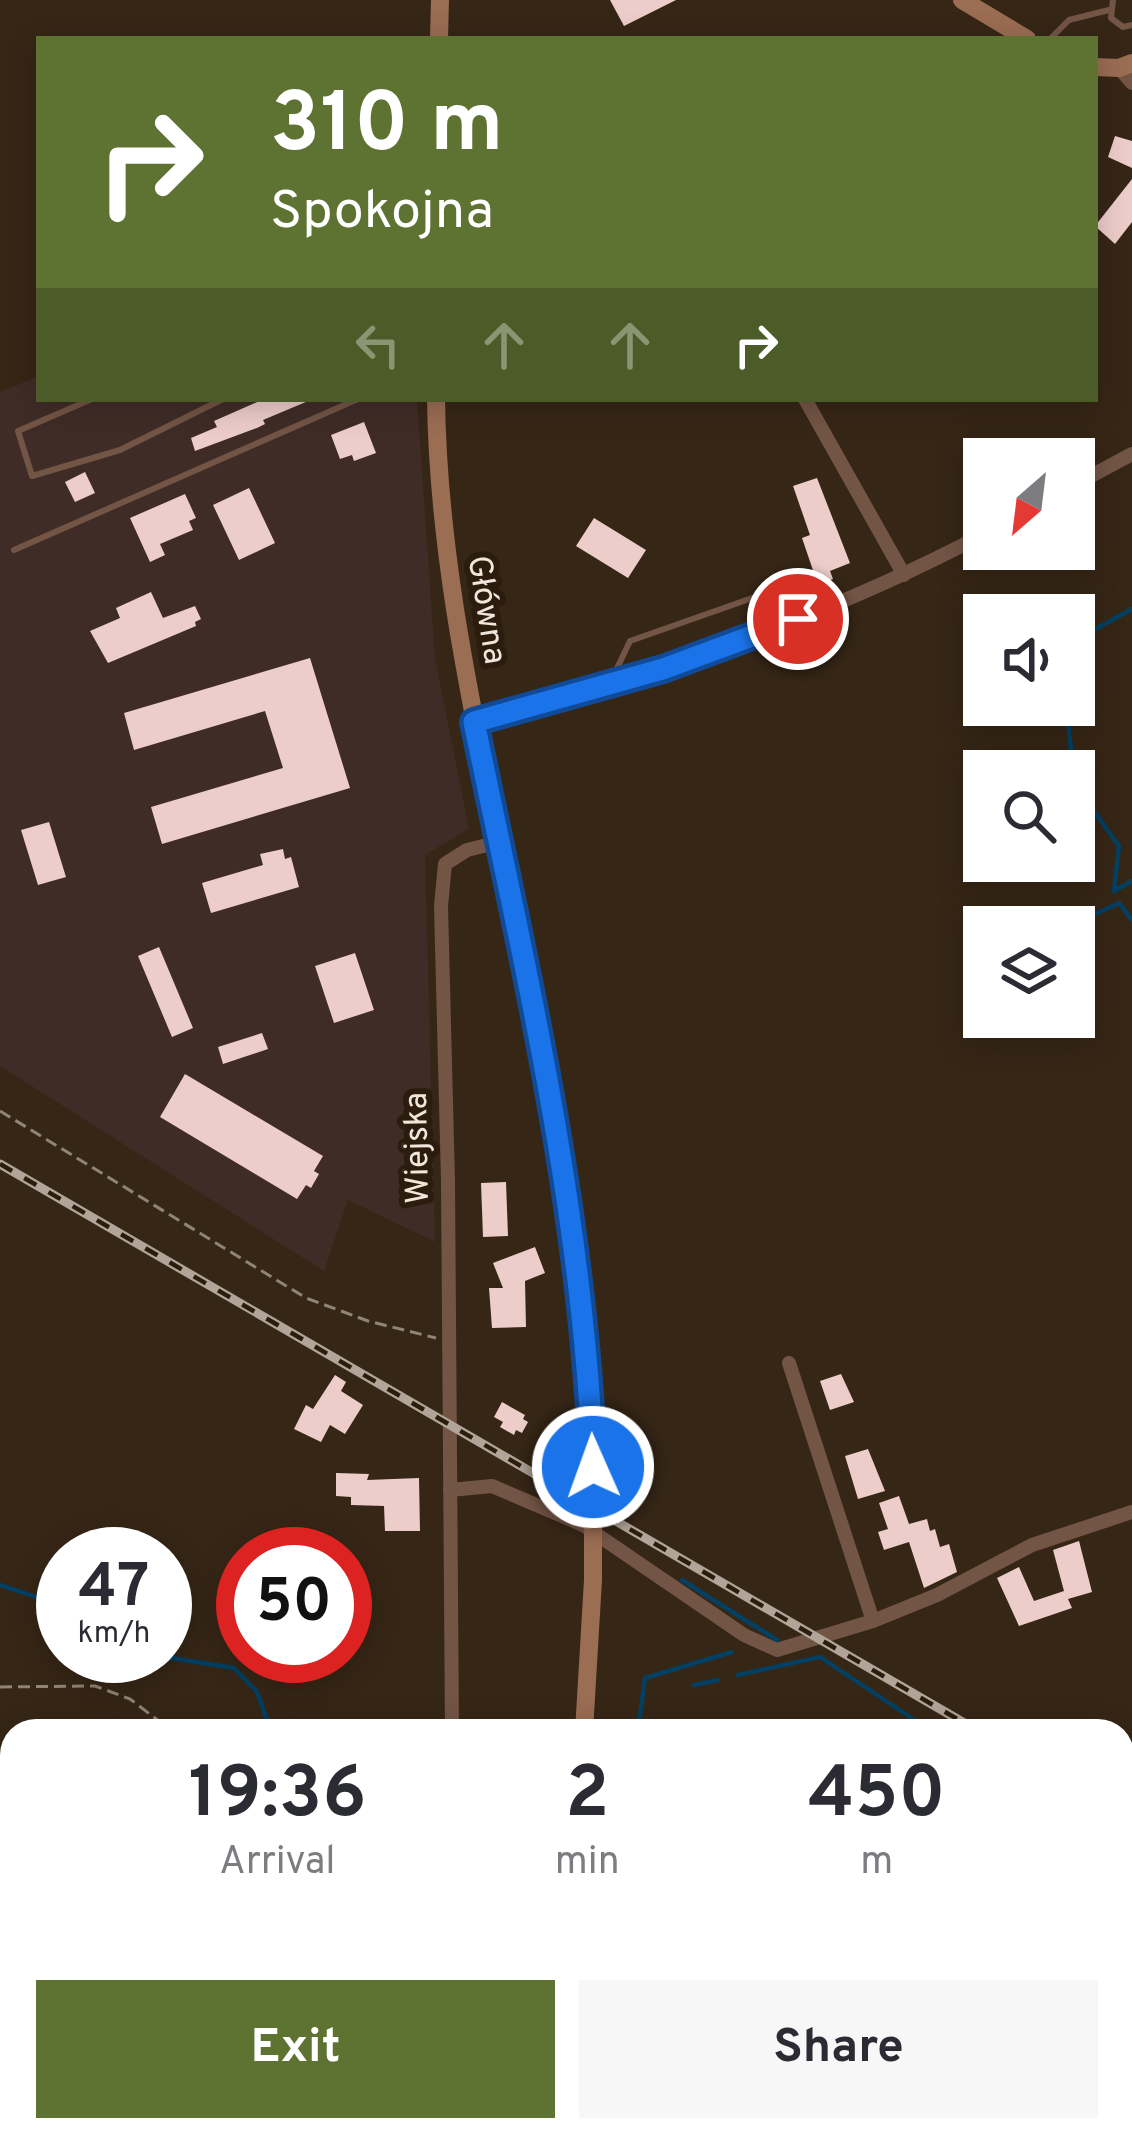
<!DOCTYPE html>
<meta charset="utf-8">
<style>
:root{--surface:#fff;--page:#f7f7f7;--text:#2b2b33;--muted:#7c7c81;--accent:#5e7332}
body{margin:0;font-family:Overpass,sans-serif;background:var(--page);color:var(--text);height:100vh;display:flex;flex-direction:column;font-size:45px;white-space:nowrap}
*{box-sizing:border-box;margin:0}
p{font-size:39px;color:var(--muted)}
.icon{flex:none;width:66px;height:66px;fill:none;stroke:currentColor;stroke-width:2;stroke-linecap:round;stroke-linejoin:round}
.map{position:relative;flex:1;overflow:hidden}
.details{position:absolute;left:0px;top:1719px;width:1134px;height:423px;display:flex;flex-direction:column;background:var(--surface);border-radius:36px 36px 0 0;box-shadow:0 6px 30px #0003}
.details>*{flex:none}
.banner{position:absolute;left:36px;top:36px;width:1062px;height:366px;border-radius:0px;box-shadow:0 6px 30px #0003;background:#5e7332;color:#fff;overflow:hidden}
.needle{width:78px;rotate:208deg}
.buttons{position:absolute;left:963px;top:438px;display:grid;gap:24px}
.buttons a{display:grid;place-items:center;width:132px;height:132px;border-radius:0px;background:var(--surface);box-shadow:0 6px 30px #0003;font-size:60px}
.speed{position:absolute;left:36px;top:1527px;display:flex;gap:24px;font-size:60px;font-weight:700;text-align:center}
.speed>*{display:grid;place-content:center;width:156px;height:156px;border-radius:50%;background:var(--surface);box-shadow:0 6px 30px #0003;line-height:1}
.speed small{font-size:30px;font-weight:400}
.speed .limit{border:18px solid #d22;background:#fff;color:#111}
.pin{position:absolute;display:grid;place-items:center;width:102px;height:102px;color:#fff;margin:-51px;border:6px solid #fff;border-radius:50%;box-shadow:0 3px 12px #0007}
.me{position:absolute;width:132px;margin:-66px;rotate:358deg;stroke-linejoin:round;filter:drop-shadow(0 0 9px #0008)}
.turn{display:flex;align-items:center;gap:42px;height:252px;padding:0 36px;font-size:54px}
.turn .icon{width:156px;height:156px;stroke-width:2.5}
.turn b{display:block;font-size:84px;line-height:102px}
.lanes{display:flex;align-items:center;height:114px;padding:0 36px;background:#0003;justify-content:center;gap:60px;direction:ltr}
.lanes .off{opacity:.35}
.eta{display:flex;justify-content:space-evenly;align-items:center;height:204px;text-align:center}
.eta b{font-size:72px;font-weight:700;line-height:84px}
.cta{display:flex;gap:24px;margin-top:auto;padding:24px 36px}
.cta a{flex:1;height:138px;border-radius:0px;background:var(--accent);color:#fff;font-size:48px;font-weight:700;line-height:138px;text-align:center}
.cta a+a{background:var(--page);color:var(--text)}
.map>svg:first-child{display:block}
</style>
<div class="map">
<svg width="1132" height="2140" viewBox="0 0 1132 2140">
<rect width="100%" height="100%" fill="#362616"/>
<path fill="#3f2c27" d="M39 376V399H417L435 659 469 829 425 855 435 1242 348 1200 324 1271 0 1066V392Z"/>
<g fill="none" stroke-linecap="round" stroke-linejoin="round">
<g stroke="#034063" stroke-width="4.5">
<path d="M1074 641 1132 609"/>
<path d="M1066 705 1073 767 1084 797 1119 846 1114 891"/>
<path d="M1114 891 1132 881"/>
<path d="M1067 927 1119 903 1132 920"/>
<path d="M682 1580 777 1640"/>
<path d="M0 1585 63 1606"/>
<path d="M159 1656 234 1668 257 1692 271 1731"/>
<path d="M738 1675 820 1657 931 1731"/>
<path d="M694 1685 718 1680"/>
<path d="M638 1731 645 1678 732 1652"/>
<path d="M0 2019H12"/>
<path d="M224 2130 231 2140"/>
<path d="M378 2140V2130"/>
<path d="M562 2140 565 2130"/>
</g>
</g>
<g fill="#edcdca">
<path d="M610 0H676L624 26Z"/>
<path d="M1115 136 1132 141V168L1108 157Z"/>
<path d="M1132 179V222L1115 244 1095 226Z"/>
<path d="M264 399H313L263 420 265 424 257 428 195 451 191 438 217 427 214 421Z"/>
<path d="M364 422 376 453 354 461 352 455 340 459 331 435Z"/>
<path d="M1048 440 1059 459H992L1021 442 1027 452Z"/>
<path d="M85 472 95 493 75 502 65 482Z"/>
<path d="M817 478 850 563 830 571 833 579 818 585 802 538 810 535 793 486Z"/>
<path d="M249 488 275 543 239 560 213 505Z"/>
<path d="M185 494 196 518 189 521 193 530 160 544 165 555 150 562 130 518Z"/>
<path d="M594 518 646 550 628 578 576 546Z"/>
<path d="M151 592 163 618 195 606 201 619 195 622 196 626 108 663 90 631 120 618 116 608Z"/>
<path d="M310 658 350 788 162 844 151 807 283 768 265 711 134 750 124 713Z"/>
<path d="M49 822 66 877 38 885 21 830Z"/>
<path d="M283 849 285 859 291 857 299 887 211 913 202 883 263 865 260 854Z"/>
<path d="M159 947 193 1028 172 1037 138 956Z"/>
<path d="M355 953 374 1010 334 1023 315 966Z"/>
<path d="M262 1033 268 1049 223 1064 218 1047Z"/>
<path d="M185 1074 323 1156 314 1171 319 1174 311 1188 306 1185 297 1199 160 1117Z"/>
<path d="M506 1182 508 1236 483 1237 481 1183Z"/>
<path d="M535 1247 545 1273 525 1281 526 1327 492 1328 489 1288H503L493 1263Z"/>
<path d="M841 1374 854 1402 830 1410 820 1381Z"/>
<path d="M335 1375 346 1382 341 1391 363 1405 345 1434 330 1425 321 1442 294 1429 306 1405 313 1409Z"/>
<path d="M502 1402 525 1415 523 1419 528 1422 522 1433 516 1430 514 1435 500 1427 503 1422 494 1417Z"/>
<path d="M868 1449 885 1491 858 1499 845 1456Z"/>
<path d="M336 1473 369 1474 367 1480 419 1478 420 1531H385L384 1506 351 1505V1497L336 1496Z"/>
<path d="M899 1496 909 1524 927 1519 930 1531 935 1529 940 1547 949 1544 957 1572 924 1588 909 1542 884 1550 878 1532 888 1529 879 1503Z"/>
<path d="M1079 1541 1092 1592 1068 1599 1072 1608 1019 1626 997 1578 1019 1567 1034 1601 1064 1591 1053 1550Z"/>
</g>
<g fill="none" stroke-linecap="round" stroke-linejoin="round">
<g stroke="#918477" stroke-width="3" stroke-dasharray="12 6" stroke-linecap="butt">
<path d="M0 1111 306 1298 368 1321 436 1338"/>
<path d="M0 1687 95 1686 130 1699 172 1731"/>
<path d="M1049 2140 1060 2130"/>
</g>
<g stroke="#735545" stroke-width="6">
<path d="M1113 0 1111 18 1123 27 1132 25"/>
<path d="M1050 39 1069 20 1109 10"/>
<path d="M92 399 18 431 32 476 120 450 223 399"/>
<path d="M14 550 358 399"/>
<path d="M611 681 630 641 792 584"/>
</g>
<g stroke="#735545" stroke-width="14">
<path d="M1119 68 1132 83"/>
<path d="M805 399 904 575"/>
<path d="M1074 485 1132 454"/>
<path d="M474 722C536 704 600 690 661 669 772 632 881 589 984 534"/>
<path d="M789 1363 873 1621"/>
<path d="M450 1490 492 1486 583 1525 744 1635 777 1650 873 1621 937 1595 1032 1545 1132 1512"/>
<path d="M452 1731 448 1181 441 906 445 864 467 850 499 842"/>
<path d="M435 2140 436 2130"/>
</g>
<g stroke="#9b6d53" stroke-width="18">
<path d="M962 0 1027 39"/>
<path d="M439 39 440 0"/>
<path d="M1095 67 1119 68 1132 63"/>
<path d="M436 399C438 552 470 698 500 848 542 1052 586 1257 593 1467"/>
<path d="M584 1731 593 1580"/>
<path d="M518 2140 520 2130"/>
</g>
<defs>
<g id="rail">
<path d="M0 1164 978 1731"/>
<path d="M1122 1812 1132 1817"/>
</g>
</defs>
<use href="#rail" stroke="#b1a599" stroke-width="9"/>
<use href="#rail" stroke="#2c1c0d" stroke-width="4.5" stroke-dasharray="14" stroke-linecap="butt"/>
<path stroke="#9b6d53" stroke-width="18" d="M593 1467V1580"/>
</g>
<g fill="none" stroke-linecap="round" stroke-linejoin="round">
<defs>
<path id="route" d="M593 1467C584 1214 525 968 474 722L663 669 798 619"/>
</defs>
<use href="#route" stroke="#114b97" stroke-width="30"/>
<use href="#route" stroke="#1a73e8" stroke-width="21"/>
</g>
<g text-anchor="middle" dominant-baseline="central" stroke-width="12" stroke-linejoin="round" paint-order="stroke">
<g font-size="33" fill="#f0e6dc" stroke="#2c1c0d">
<text transform="translate(485 610) rotate(81)">Główna</text>
<text transform="translate(419 1148) rotate(-91)">Wiejska</text>
</g>
</g>
</svg>
<div class="buttons">
<a><svg class="needle" viewBox="-14 -14 28 28"><path d="M0-13l5 13h-10z" fill="#e53935"/><path d="M0 13l5-13h-10z" fill="#7c7c81"/></svg></a>
<a><svg class="icon" aria-label="sound" viewBox="0 0 24 24"><path d="M4 9h4l5-4v14l-5-4H4zM17 9q2 3 0 6"/></svg></a>
<a><svg class="icon" aria-label="search" viewBox="0 0 24 24"><circle cx="10" cy="10" r="6"/><path d="M15 15l6 6"/></svg></a>
<a><svg class="icon" aria-label="layers" viewBox="0 0 24 24"><path d="M12 4l9 5-9 5-9-5zM3 14l9 5 9-5"/></svg></a>
</div>
<div class="speed"><div>47<small>km/h</small></div><div class="limit">50</div></div>
<div class="pin" style="left:798px;top:619px;background:#d93025"><svg class="icon" aria-label="arrive" viewBox="0 0 24 24"><path d="M6 21V4h12l-3 4 3 4H6"/></svg></div>
<svg class="me" style="left:593px;top:1467px" viewBox="-20 -20 40 40"><circle r="17" fill="#1a73e8" stroke="#fff" stroke-width="3"/><path d="M0-11L8 9 0 5-8 9z" fill="#fff"/></svg>
<div class="banner">
<div class="turn"><svg class="icon" aria-label="right" viewBox="0 0 24 24"><path d="M7 20v-9h11M14 6l5 5-5 5"/></svg><div><b>310 m</b>Spokojna</div></div>
<div class="lanes"><svg class="icon off" aria-label="left" viewBox="0 0 24 24"><path d="M17 20v-9H6M10 6l-5 5 5 5"/></svg><svg class="icon off" aria-label="ahead" viewBox="0 0 24 24"><path d="M12 20V5M6 11l6-6 6 6"/></svg><svg class="icon off" aria-label="ahead" viewBox="0 0 24 24"><path d="M12 20V5M6 11l6-6 6 6"/></svg><svg class="icon" aria-label="right" viewBox="0 0 24 24"><path d="M7 20v-9h11M14 6l5 5-5 5"/></svg></div>
</div>
<section class="details">
<div class="eta">
<div><b>19:36</b><p>Arrival</p></div>
<div><b>2</b><p>min</p></div>
<div><b>450</b><p>m</p></div>
</div>
<div class="cta"><a>Exit</a><a>Share</a></div>
</section>
</div>
